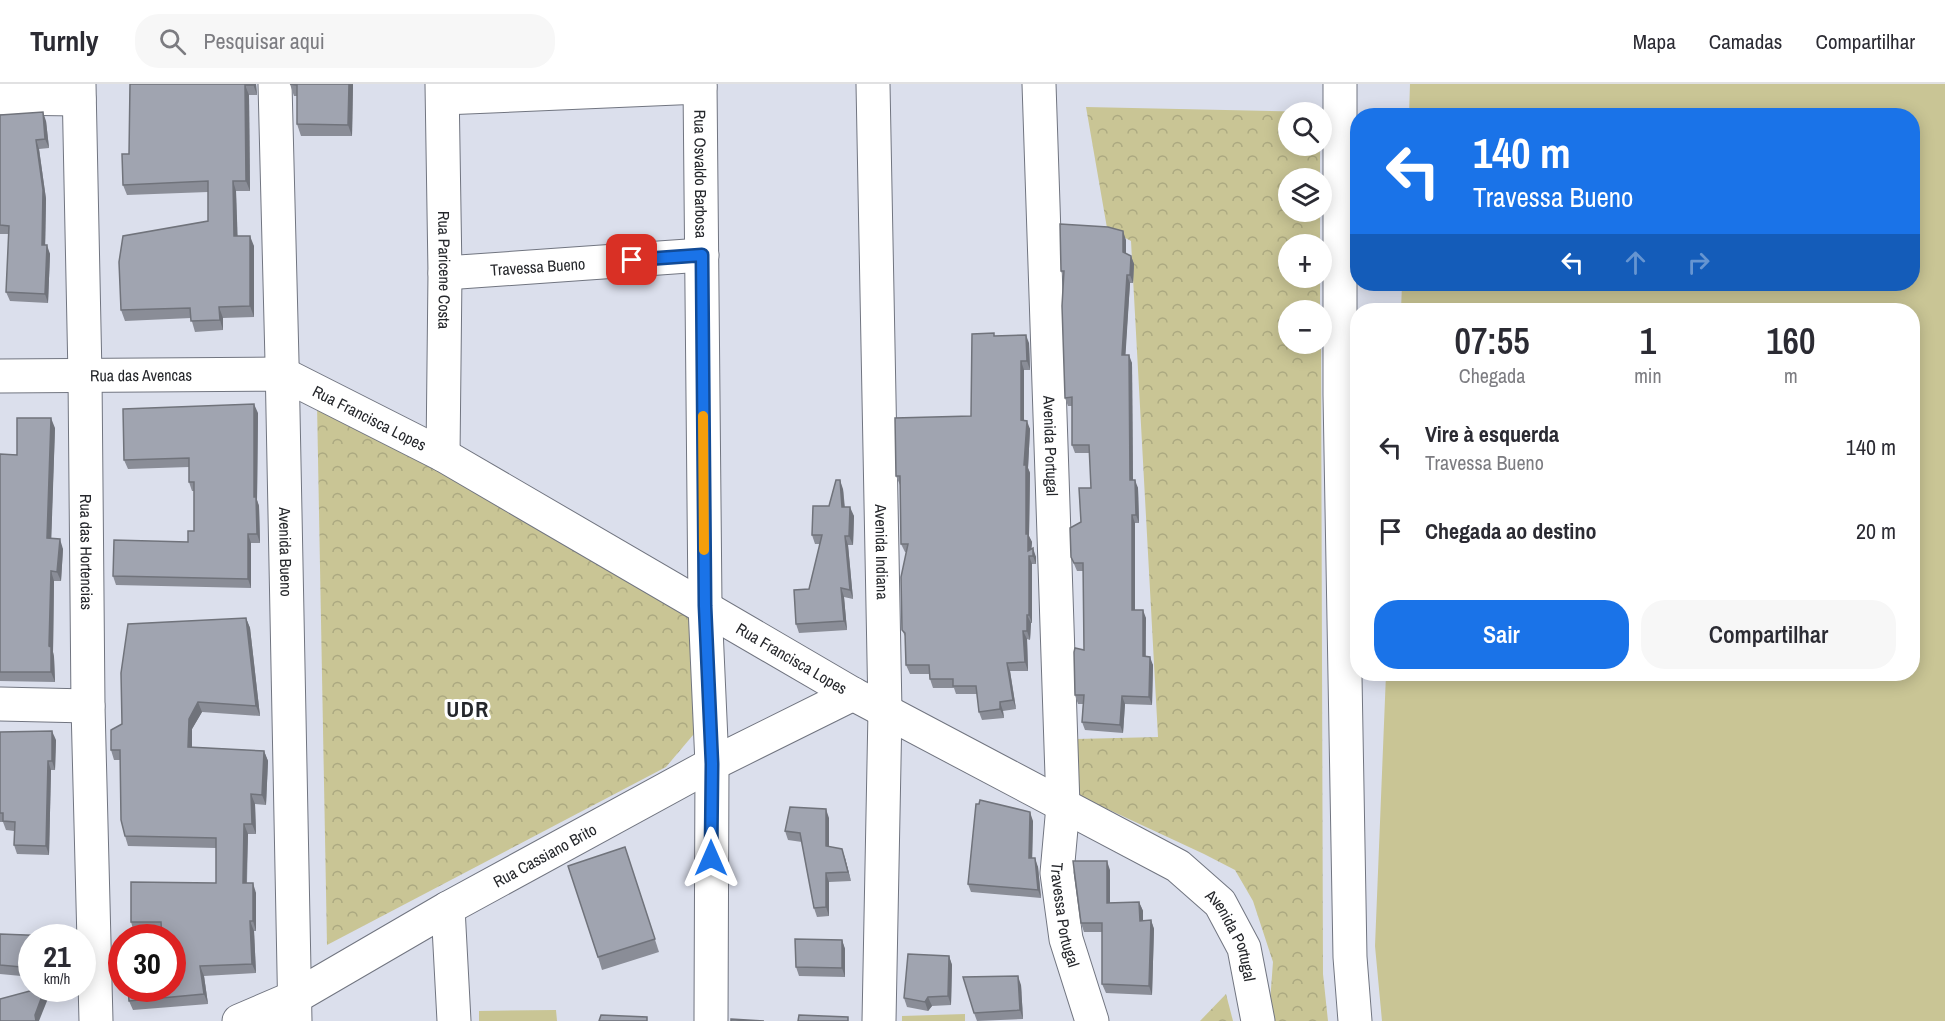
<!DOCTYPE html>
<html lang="pt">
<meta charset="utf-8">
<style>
:root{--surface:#fff;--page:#f7f7f7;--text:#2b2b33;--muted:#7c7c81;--line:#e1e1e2;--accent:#1a73e8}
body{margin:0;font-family:"Archivo Narrow",sans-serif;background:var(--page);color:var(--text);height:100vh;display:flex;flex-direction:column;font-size:22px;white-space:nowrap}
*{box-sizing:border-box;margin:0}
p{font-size:20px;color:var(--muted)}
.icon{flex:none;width:33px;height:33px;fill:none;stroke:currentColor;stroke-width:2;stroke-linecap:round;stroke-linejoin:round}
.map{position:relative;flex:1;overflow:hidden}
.side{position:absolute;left:1350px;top:219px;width:570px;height:378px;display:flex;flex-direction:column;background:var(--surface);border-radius:24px;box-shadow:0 3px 15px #0003}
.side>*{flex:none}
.hud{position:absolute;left:1350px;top:24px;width:570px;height:183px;border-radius:24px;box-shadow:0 3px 15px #0003;background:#1a73e8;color:#fff;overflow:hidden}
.buttons{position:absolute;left:1278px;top:18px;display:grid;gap:12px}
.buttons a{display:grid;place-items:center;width:54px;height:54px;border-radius:50%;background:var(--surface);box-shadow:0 3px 15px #0003;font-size:30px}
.speed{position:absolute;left:18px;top:840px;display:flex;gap:12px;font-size:30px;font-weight:700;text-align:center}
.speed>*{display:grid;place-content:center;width:78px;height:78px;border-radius:50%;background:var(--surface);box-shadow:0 3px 15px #0003;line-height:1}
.speed small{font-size:15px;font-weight:400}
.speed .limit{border:9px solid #d22;background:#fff;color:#111}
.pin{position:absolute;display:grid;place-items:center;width:51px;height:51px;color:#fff;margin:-26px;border-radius:12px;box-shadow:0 3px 9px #0006}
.me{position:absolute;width:66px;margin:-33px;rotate:0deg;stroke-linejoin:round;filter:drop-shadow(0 0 4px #0008)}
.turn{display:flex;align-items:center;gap:21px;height:126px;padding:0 24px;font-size:27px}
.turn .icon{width:78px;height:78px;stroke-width:2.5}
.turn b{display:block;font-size:42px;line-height:51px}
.lanes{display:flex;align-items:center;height:57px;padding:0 24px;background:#0003;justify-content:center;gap:30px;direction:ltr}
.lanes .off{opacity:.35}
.eta{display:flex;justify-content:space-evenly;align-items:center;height:102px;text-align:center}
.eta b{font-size:36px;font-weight:600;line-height:42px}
.button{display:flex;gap:12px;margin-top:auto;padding:12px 24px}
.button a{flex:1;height:69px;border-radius:24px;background:var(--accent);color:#fff;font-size:24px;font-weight:600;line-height:69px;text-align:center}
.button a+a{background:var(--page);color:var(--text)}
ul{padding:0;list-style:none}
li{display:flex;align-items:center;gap:18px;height:84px;padding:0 24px}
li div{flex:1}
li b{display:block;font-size:22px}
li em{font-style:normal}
header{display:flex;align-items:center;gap:36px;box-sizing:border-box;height:84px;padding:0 30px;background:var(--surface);border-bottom:2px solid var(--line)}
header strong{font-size:28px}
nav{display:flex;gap:33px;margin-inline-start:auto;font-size:21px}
.search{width:420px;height:54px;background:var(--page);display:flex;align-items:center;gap:15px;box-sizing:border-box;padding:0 21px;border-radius:24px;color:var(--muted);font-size:22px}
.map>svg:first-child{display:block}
</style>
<header>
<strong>Turnly</strong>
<div class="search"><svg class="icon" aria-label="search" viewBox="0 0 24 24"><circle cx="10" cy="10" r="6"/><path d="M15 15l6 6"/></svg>Pesquisar aqui</div>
<nav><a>Mapa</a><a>Camadas</a><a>Compartilhar</a></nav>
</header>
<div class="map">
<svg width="1945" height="937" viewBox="0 0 1945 937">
<defs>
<pattern id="forest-crowns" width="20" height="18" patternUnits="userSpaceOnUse" patternTransform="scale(1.5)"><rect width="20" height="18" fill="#c9c595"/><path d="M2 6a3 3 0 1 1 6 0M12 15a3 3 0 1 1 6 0" fill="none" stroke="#aca981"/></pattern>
</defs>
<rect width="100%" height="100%" fill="#dbdfec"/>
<g fill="#c9c595">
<path d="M1410 0H1945V937H1382L1375 862 1386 590H1912V226H1401L1402 200H1912V32L1409 31Z"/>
<path d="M556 926 557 937H479V927Z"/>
<path d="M965 930V937H902V932Z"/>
</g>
<g fill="url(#forest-crowns)">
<path d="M1086 23 1318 28H1288V62H1320V94H1288V128H1320V160H1288V194H1320V226H1288V260H1321L1323 890 1328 937H1273L1270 918 1273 878 1253 817 1235 786 1204 770 1075 710 1076 655 1158 653 1131 157 1107 144Z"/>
<path d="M317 320 693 524 699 644 666 683 327 861Z"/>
<path d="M1226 910 1233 937H1200Z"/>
</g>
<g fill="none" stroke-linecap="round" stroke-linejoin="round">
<defs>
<g id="minor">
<path id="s1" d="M79 0 85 292 88 622 96 937"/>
<path id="s2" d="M275 0 282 277 295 937"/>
<path id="s3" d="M442 0 445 189 443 371"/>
<path id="s4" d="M700 0 705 522 712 680 711 937"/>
<path id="s5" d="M873 0 885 627 879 937"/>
<path id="s6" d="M1039 0 1063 722 1057 789 1066 855 1092 937"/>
<path d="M0 14 79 15"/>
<path d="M443 14 700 3"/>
<path id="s7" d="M445 189 702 171"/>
<path id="s8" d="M0 292 283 290 443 371 853 610 1178 782 1220 819 1244 864 1258 937"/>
<path d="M0 620 88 622"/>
<path d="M448 824 454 937"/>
<path id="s9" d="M239 937 295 913 448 824 712 680 853 610"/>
</g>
<path id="major" d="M1340 0V311L1350 873 1355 937"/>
</defs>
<use href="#minor" stroke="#717580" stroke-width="35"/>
<use href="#major" stroke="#717580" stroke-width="35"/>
<use href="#minor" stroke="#fff" stroke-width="33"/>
<use href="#major" stroke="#fff" stroke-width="33"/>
</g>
<g fill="#8a8d97">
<path d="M130 0H256L257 11H249L250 107H236L237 152 254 162V233L223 234V246L195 248 191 234 125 237 121 226 208 137V108L127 111 123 101 129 70Z"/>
<path d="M290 0H353L352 52H301L297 40V12H294Z"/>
<path d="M0 31 46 37 49 64 39 65 46 115 45 161 50 170 48 219 10 217 6 208 9 150H0Z"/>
<path d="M1126 156V170L1131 172 1134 180 1133 199H1130L1125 271 1132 279 1133 396 1138 404 1139 439H1135V526L1146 534V572L1153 581 1152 621 1125 620 1123 649 1085 646 1082 638 1083 620H1078L1075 611 1084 566 1083 487H1077L1071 473 1081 438 1091 404 1090 369H1075L1072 361V322H1068L1065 314 1064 194 1061 187Z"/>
<path d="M995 252 1029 259 1030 286H1024V336L1030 345 1028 384 1030 389 1029 452 1032 458 1031 465 1036 473V480H1032V539H1031L1030 556 1027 555 1028 587H1010L1016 625 1003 627 1004 634 982 636 979 628 977 610H956L954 604H933L930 595V590H910L906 581V554L902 546 906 468H905L901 460 900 401 896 392 971 332Z"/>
<path d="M258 329 257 416 259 422 260 459H251V504L116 501 113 492 188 458 194 447V407H192L189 398V383L128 385 124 376Z"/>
<path d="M55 344 51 454 63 465 61 497H54L53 568 54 573 55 598 0 597V370L17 371Z"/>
<path d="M843 405 845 423 854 432 853 461H848L853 515 844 513 847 546 799 549 796 540 809 505 820 460H815L812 451 829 422Z"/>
<path d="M246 534 250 544 260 632 202 628 192 645V663L264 667 268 677 266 721 255 720 256 750H248L247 799 256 809V847H254L256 889 204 892 208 920 133 926 129 917 172 904 161 848H134L131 838 216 799V764L128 762 125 752 120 676H114L111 666 122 640Z"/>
<path d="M0 648 56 656 55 686H51L49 771 17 770 14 761V747L6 746 3 738H0Z"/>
<path d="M829 734V763L845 774 851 797 829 798V832L817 833 814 824 802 758 788 756 785 747Z"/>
<path d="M1033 737 1032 774 1038 783 1041 814 971 808 968 800Z"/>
<path d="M625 763 659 868 602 886 598 873Z"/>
<path d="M1110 786V819L1139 818 1143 827V837L1151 836 1154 845 1152 911 1106 909 1102 900V848H1084L1081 839Z"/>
<path d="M0 850 51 852 52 854H32V893L0 890Z"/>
<path d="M842 856 845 865V893L799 892 796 883Z"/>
<path d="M949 872 952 881 951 921 932 922 928 927 907 923 904 914Z"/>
<path d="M1021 901 1023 935 977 937 974 929Z"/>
</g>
<g fill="#70737b">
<path d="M253 0H256L257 11Z"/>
<path d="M349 0H353L352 52 348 41Z"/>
<path d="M245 1 249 11 250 107 246 97Z"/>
<path d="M43 28 46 37 49 64 45 55Z"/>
<path d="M36 56 39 65 46 115 45 170 42 161Z"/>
<path d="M233 97 236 107 238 162 234 152Z"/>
<path d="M1123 147 1126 156V177L1123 168Z"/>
<path d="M250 152 254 162V233L250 222Z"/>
<path d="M47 161 50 170 48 219 45 210Z"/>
<path d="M1131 172 1134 180 1133 199 1130 191Z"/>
<path d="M1127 191 1130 199 1125 279 1122 271Z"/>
<path d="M219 223 223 234V246L220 236Z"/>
<path d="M1026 251 1029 259 1030 286 1027 277Z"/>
<path d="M1129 271 1132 279 1133 404 1130 396Z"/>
<path d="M1021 277 1024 286V345L1021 336Z"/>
<path d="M254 320 258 329 257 416 259 422 260 459 257 450 254 413Z"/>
<path d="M51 334 55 344 51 464 47 454Z"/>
<path d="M1027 337 1030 345 1028 384 1030 389 1029 452 1032 458 1031 472 1028 467 1026 450 1024 381Z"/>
<path d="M840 396 843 405 845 432 842 423Z"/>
<path d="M1135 396 1138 404 1139 439 1136 431Z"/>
<path d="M850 423 854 432 853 461 849 452Z"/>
<path d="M1132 431 1135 439V534L1132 526Z"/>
<path d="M248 450 251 459V504L248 495Z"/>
<path d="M845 452 848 461 853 515 850 506Z"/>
<path d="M60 455 63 465 61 497 57 488Z"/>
<path d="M1033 464 1036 473V480L1033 472Z"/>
<path d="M1029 472 1032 480V539L1029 531Z"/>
<path d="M51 487 54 497 53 568 54 573 55 598 51 588 49 562Z"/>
<path d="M841 504 844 513 847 546 844 537Z"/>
<path d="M1143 526 1146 534 1145 580 1143 572Z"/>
<path d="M1027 531 1031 539 1030 556 1027 547Z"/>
<path d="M246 534 250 544 260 632 256 622Z"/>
<path d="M1023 547 1027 555 1028 587 1025 578Z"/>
<path d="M1150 573 1153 581 1152 621 1149 613Z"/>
<path d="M1007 579 1010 587 1016 625 1013 616Z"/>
<path d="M1122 612 1125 620 1123 649 1120 641Z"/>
<path d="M198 618 202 628 192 645V673L188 663 189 635Z"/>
<path d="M1000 618 1003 627 1004 634 1000 625Z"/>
<path d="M52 647 56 656 55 686 52 677Z"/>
<path d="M264 667 268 677 266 721 262 711Z"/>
<path d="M48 677 51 686 49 771 46 762Z"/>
<path d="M251 710 255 720 256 750 252 740Z"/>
<path d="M826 725 829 734V771L826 762Z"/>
<path d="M1030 728 1033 737 1032 782 1029 774Z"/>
<path d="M244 740 248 750 246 809 243 799Z"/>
<path d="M842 765 845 774 851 797 848 788Z"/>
<path d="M1035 774 1038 783 1041 814 1038 806Z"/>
<path d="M1107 777 1110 786V828L1107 819Z"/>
<path d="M826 789 829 798V832L826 823Z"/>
<path d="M253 799 256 809V847L253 837Z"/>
<path d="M1139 818 1143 827V846L1140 837Z"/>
<path d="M1151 836 1154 845 1152 911 1149 902Z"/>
<path d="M250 837 254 847 256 889 252 880Z"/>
<path d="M842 856 845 865V893L842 884Z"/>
<path d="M949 872 952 881 951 921 948 912Z"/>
<path d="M200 882 204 892 208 920 204 910Z"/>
<path d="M1018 892 1021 901 1023 935 1020 926Z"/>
<path d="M45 904H46L49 912 39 937H36L35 931Z"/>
<path d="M928 913 932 922 928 927 925 918Z"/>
</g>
<g fill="#a0a4b0" stroke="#70737b" stroke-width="1.5">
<path d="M130 0H253V1H245L246 97H233L234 152H250V222L219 223 220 236 191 237 190 224 121 226 119 178 123 152 208 137V97L123 101 122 70H129Z"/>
<path d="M290 0H349L348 41 297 40V1Z"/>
<path d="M43 28 45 55 36 56 43 106 42 161H47L45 210 6 208 9 142 0 141V31Z"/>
<path d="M1060 140 1108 143 1123 147V168L1131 172 1130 191H1127L1122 271H1129L1130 396H1135L1136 431H1132V526H1143V572L1150 573 1149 613 1122 612 1120 641 1082 638 1084 611H1075L1074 568 1075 564 1084 566 1083 479H1074L1071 473 1070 444 1081 438 1079 404H1091L1089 361H1072V313L1065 314 1062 222 1064 187H1061Z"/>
<path d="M994 249V252L1026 251 1027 277H1021V336L1027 337 1024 381H1026V450H1028V467L1033 464V472H1029V531H1027V547H1023L1025 578 1007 579 1013 616 1000 618V625L979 628 976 602H953V595H930L929 581H906L905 549 902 546 901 493 908 460H901L900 392H896L895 334 971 332 972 250Z"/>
<path d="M254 320V413H256L257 450H248V495L113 492 114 456 188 458V447H194V398H189V374L124 376 123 325Z"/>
<path d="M17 334H51L47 454 60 455 57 488 51 487 49 562 51 563V588H0V370L17 371Z"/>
<path d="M836 396H840L842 423H850L849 452H845L850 506 841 504 844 537 796 540 794 506 809 505 822 451H812L813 422H829Z"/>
<path d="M246 534 256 622 198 618 189 635 188 663 264 667 262 711 251 710 252 740H244L243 799H253V837H250L252 880 200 882 204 910 129 917 128 904H172V854H162L161 838H131V798L216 799V754L125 752 121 736 120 666H111V646L122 640 121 589 128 540Z"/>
<path d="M52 647V677H48L46 762 14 761 15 738 3 737V729H0V648Z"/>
<path d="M980 716 1030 728 1029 774H1035L1038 806 968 800 976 720H979Z"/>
<path d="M790 723 826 725V762L842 765 848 788 826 789V823L814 824 800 749 785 747Z"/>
<path d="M625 763 655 855 598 873 568 782Z"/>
<path d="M1073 777H1107V819L1139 818 1140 837 1151 836 1149 902 1102 900V839H1081Z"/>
<path d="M0 850 51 852V854H32V884L0 881Z"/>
<path d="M795 855 842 856V884L796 883Z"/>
<path d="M908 870 949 872 948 912 928 913 925 918 904 914Z"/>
<path d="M1018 892 1020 926 974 929 963 893Z"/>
<path d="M41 904H45L35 931 36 937H0V915Z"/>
<path d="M601 931 647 933V937H599Z"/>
<path d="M799 931 848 933V937H798Z"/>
<path d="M731 935 764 937H731Z"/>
</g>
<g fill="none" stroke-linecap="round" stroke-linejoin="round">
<defs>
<path id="route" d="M632 176 702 171 705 522 712 680 711 774"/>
</defs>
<use href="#route" stroke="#114b97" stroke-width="15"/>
<use href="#route" stroke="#1a73e8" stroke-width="10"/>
<path stroke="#f59e0b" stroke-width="10" d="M703 332 704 466"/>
</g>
<g text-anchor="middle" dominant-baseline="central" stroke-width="6" stroke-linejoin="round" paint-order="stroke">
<g font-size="16" fill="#25272b" stroke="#fff">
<text stroke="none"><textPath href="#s4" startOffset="90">Rua Osvaldo Barbosa</textPath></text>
<text stroke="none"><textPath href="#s7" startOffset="93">Travessa Bueno</textPath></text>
<text stroke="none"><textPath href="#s3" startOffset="186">Rua Paricene Costa</textPath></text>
<text stroke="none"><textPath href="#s8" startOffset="141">Rua das Avencas</textPath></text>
<text stroke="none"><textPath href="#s8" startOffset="380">Rua Francisca Lopes</textPath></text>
<text stroke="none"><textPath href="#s6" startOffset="362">Avenida Portugal</textPath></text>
<text stroke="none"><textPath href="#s2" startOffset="468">Avenida Bueno</textPath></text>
<text stroke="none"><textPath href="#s1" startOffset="468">Rua das Hortencias</textPath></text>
<text stroke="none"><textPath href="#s5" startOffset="468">Avenida Indiana</textPath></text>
<text stroke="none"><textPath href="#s8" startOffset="866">Rua Francisca Lopes</textPath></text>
<text stroke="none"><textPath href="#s9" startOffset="348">Rua Cassiano Brito</textPath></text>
<text stroke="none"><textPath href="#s6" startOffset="832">Travessa Portugal</textPath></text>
<text stroke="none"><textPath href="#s8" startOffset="1395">Avenida Portugal</textPath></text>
</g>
<g font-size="22" font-weight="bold" letter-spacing="1.5" fill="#25272b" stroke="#fff">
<text x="468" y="625">UDR</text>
</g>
</g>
</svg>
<div class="buttons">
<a><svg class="icon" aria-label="search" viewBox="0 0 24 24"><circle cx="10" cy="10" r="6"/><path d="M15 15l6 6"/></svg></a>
<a><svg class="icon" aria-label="layers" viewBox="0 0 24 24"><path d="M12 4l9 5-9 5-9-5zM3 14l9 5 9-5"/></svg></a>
<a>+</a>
<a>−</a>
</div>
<div class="speed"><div>21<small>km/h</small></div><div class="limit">30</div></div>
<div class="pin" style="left:632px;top:176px;background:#d93025"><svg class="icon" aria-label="arrive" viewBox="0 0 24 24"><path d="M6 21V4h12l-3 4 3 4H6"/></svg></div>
<svg class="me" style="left:711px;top:774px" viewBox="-20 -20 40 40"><path d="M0-17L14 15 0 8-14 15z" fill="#1a73e8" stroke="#fff" stroke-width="4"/></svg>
<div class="hud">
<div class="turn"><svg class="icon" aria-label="left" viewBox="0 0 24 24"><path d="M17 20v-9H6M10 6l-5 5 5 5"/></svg><div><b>140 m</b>Travessa Bueno</div></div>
<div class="lanes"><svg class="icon" aria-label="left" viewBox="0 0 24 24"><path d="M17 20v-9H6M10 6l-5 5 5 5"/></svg><svg class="icon off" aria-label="ahead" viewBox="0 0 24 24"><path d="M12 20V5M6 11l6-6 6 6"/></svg><svg class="icon off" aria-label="right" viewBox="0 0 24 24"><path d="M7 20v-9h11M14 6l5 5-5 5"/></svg></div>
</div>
<section class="side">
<div class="eta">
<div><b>07:55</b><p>Chegada</p></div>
<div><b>1</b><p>min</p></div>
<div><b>160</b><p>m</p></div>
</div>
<ul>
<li><svg class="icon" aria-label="left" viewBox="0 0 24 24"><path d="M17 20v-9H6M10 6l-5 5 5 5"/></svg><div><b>Vire à esquerda</b><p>Travessa Bueno</p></div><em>140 m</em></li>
<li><svg class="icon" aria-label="arrive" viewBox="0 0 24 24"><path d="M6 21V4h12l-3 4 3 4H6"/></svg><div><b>Chegada ao destino</b></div><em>20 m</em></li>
</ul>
<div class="button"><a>Sair</a><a>Compartilhar</a></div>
</section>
</div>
